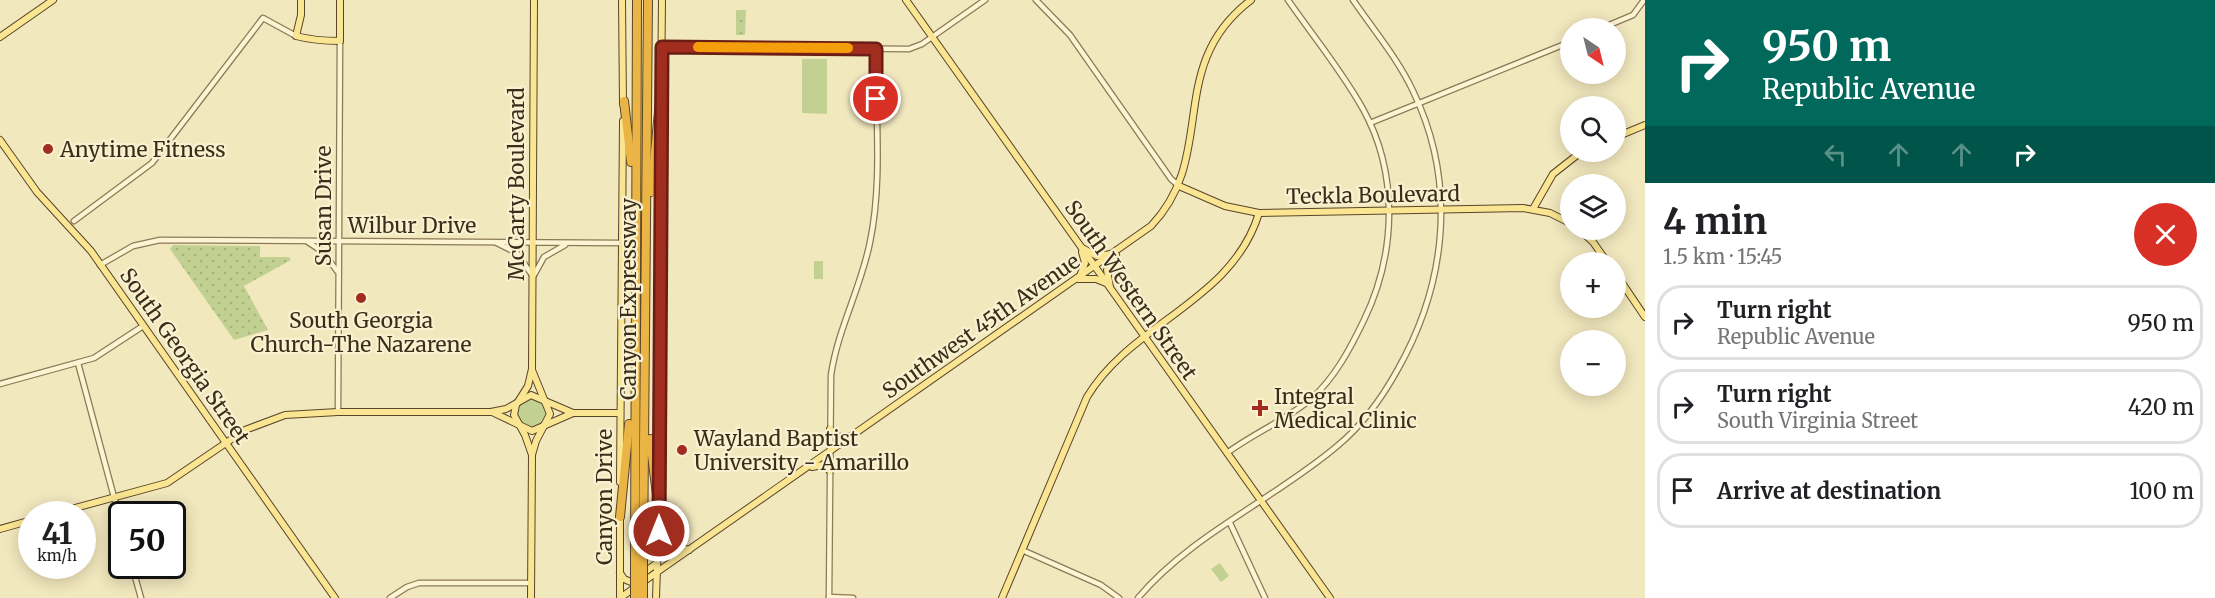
<!DOCTYPE html>
<meta charset="utf-8">
<style>
:root{--surface:#fff;--page:#f2f2f2;--text:#202124;--muted:#757577;--line:#e0e0e0}
body{margin:0;font-family:Merriweather,serif;background:var(--page);color:var(--text);height:100vh;display:flex;flex-direction:column;font-size:22px;white-space:nowrap}
*{box-sizing:border-box;margin:0}
p{font-size:20px;color:var(--muted)}
.icon{flex:none;width:33px;height:33px;fill:none;stroke:currentColor;stroke-width:2;stroke-linecap:round;stroke-linejoin:round}
.map{position:relative;flex:1;overflow:hidden}
.panel{display:flex;flex-direction:column;background:var(--surface);width:570px}
.panel>*{flex:none}
.guide{background:#00695c;color:#fff;overflow:hidden}
.needle{width:39px;rotate:145deg}
.controls{position:absolute;left:1560px;top:18px;display:grid;gap:12px}
.controls a{display:grid;place-items:center;width:66px;height:66px;border-radius:50%;background:var(--surface);box-shadow:0 3px 15px #0003;font-size:30px}
.speed{position:absolute;left:18px;top:501px;display:flex;gap:12px;font-size:30px;font-weight:700;text-align:center}
.speed>*{display:grid;place-content:center;width:78px;height:78px;border-radius:50%;background:var(--surface);box-shadow:0 3px 15px #0003;line-height:1}
.speed small{font-size:15px;font-weight:400}
.speed .limit{border:3px solid #111;border-radius:9px;background:#fff;color:#111}
.pin{position:absolute;display:grid;place-items:center;width:51px;height:51px;color:#fff;margin:-26px;border:3px solid #fff;border-radius:50%;box-shadow:0 2px 6px #0007}
.me{position:absolute;width:66px;margin:-33px;rotate:0deg;stroke-linejoin:round;filter:drop-shadow(0 0 4px #0008)}
.turn{display:flex;align-items:center;gap:21px;height:126px;padding:0 18px;font-size:27px}
.turn .icon{width:78px;height:78px;stroke-width:2.5}
.turn b{display:block;font-size:42px;line-height:51px}
.lanes{display:flex;align-items:center;height:57px;padding:0 18px;background:#0003;justify-content:center;gap:30px;direction:ltr}
.lanes .off{opacity:.35}
.round{display:grid;place-items:center;flex:none;width:63px;height:63px;border-radius:32px;background:var(--page)}
.overview{display:flex;align-items:center;justify-content:space-between;height:102px;padding:0 18px}
h1{font-size:36px;font-weight:700;line-height:45px}
ul{padding:0;list-style:none}
li{display:flex;align-items:center;gap:18px;height:75px;margin:0 12px 9px;padding:0 6px;border:3px solid var(--line);border-radius:24px}
li div{flex:1}
li b{display:block;font-size:22px}
li em{font-style:normal}
main{display:flex;flex:1;min-height:0}
.map>svg:first-child{display:block}
</style>
<main>
<div class="map">
<svg width="1645" height="598" viewBox="0 0 1645 598">
<defs>
<pattern id="park-dots" width="8" height="8" patternUnits="userSpaceOnUse" patternTransform="scale(1.5)"><rect width="8" height="8" fill="#c2d191"/><path d="M2 2h.1M6 6h.1" fill="none" stroke="#a7b47c" stroke-width="1.8" stroke-linecap="round"/></pattern>
</defs>
<rect width="100%" height="100%" fill="#f2e8be"/>
<g fill="#c2d191">
<path d="M802 59H827V114L802 113Z"/>
<rect x="814" y="261" width="9" height="18"/>
<circle cx="532" cy="413" r="14"/>
<path d="M1220 563 1229 576 1221 582 1211 569Z"/>
</g>
<g fill="url(#park-dots)">
<path d="M736 10H746L745 35H736Z"/>
<path d="M173 245 260 246V257H289L291 260 244 286 268 330 234 340 170 249Z"/>
</g>
<g fill="none" stroke-linecap="round" stroke-linejoin="round">
<defs>
<g id="minor">
<path d="M1036 0 1070 35 1171 179 1179 186"/>
<path d="M1602 28 1633 15 1644 0"/>
<path d="M662 47 909 49 922 44 985 0"/>
<path d="M1370 123 1570 42"/>
<path d="M74 221 152 163 263 18 296 36"/>
<path d="M308 242 323 252 337 271"/>
<path d="M497 243 517 253 532 275"/>
<path d="M100 265 133 246 160 240 622 243"/>
<path d="M534 275 544 257 565 245"/>
<path d="M78 363 122 527"/>
<path d="M0 384 94 358 143 326"/>
<path d="M338 412 340 41"/>
<path d="M1227 453C1254 433 1286 420 1311 399 1335 378 1351 347 1364 320 1396 254 1399 174 1363 109 1342 71 1313 36 1288 0"/>
<path d="M1230 523 1265 598"/>
<path d="M1022 550 1101 585 1119 598"/>
<path d="M132 566 141 598"/>
<path d="M829 597 853 598"/>
<path d="M390 598 407 587 419 583H531"/>
<path d="M829 598 831 375C838 328 861 288 870 242 883 180 875 112 876 49"/>
<path d="M1138 598C1191 535 1273 500 1336 447 1362 426 1382 398 1398 369 1447 282 1457 182 1413 91 1398 59 1373 29 1353 0"/>
</g>
<g id="major">
<path d="M301 0V15L296 36C311 40 324 41 340 41V0"/>
<path d="M622 0 623 104"/>
<path d="M906 0 1330 598"/>
<path d="M0 37 53 0"/>
<path d="M661 97 662 0"/>
<path d="M1616 137 1645 125"/>
<path d="M0 140 37 192 91 251 335 598"/>
<path d="M1179 186 1225 206 1259 213 1523 208 1550 213 1570 223"/>
<path d="M1533 209 1553 174 1581 152"/>
<path d="M1580 230 1593 242 1607 262"/>
<path d="M1082 248 1097 256 1111 254"/>
<path d="M1616 274 1645 317"/>
<path d="M1080 276 1085 263 1082 252"/>
<path d="M1078 279H1096L1106 283"/>
<path d="M1110 287 1107 270 1116 255"/>
<path d="M492 412 532 431 573 413H620"/>
<path d="M830 429 838 437 851 436"/>
<path d="M532 455 525 435 514 415 516 405 528 386 532 369 534 0"/>
<path d="M812 467 823 465 830 471"/>
<path d="M620 482 623 121"/>
<path d="M659 490 661 125"/>
<path d="M53 514 167 483 245 430 285 415 338 412H491L506 409 531 395 573 413"/>
<path d="M620 514V598"/>
<path d="M0 529 32 520"/>
<path d="M659 531 673 546 689 550"/>
<path d="M620 573 624 579 631 582 657 563"/>
<path d="M531 598 532 455 536 441 550 414 532 370"/>
<path d="M620 598 1151 226C1219 155 1164 66 1251 0"/>
<path d="M656 598 659 509"/>
<path d="M1002 598 1087 397C1132 322 1232 302 1259 213"/>
</g>
<g id="highway">
<path d="M624 101 631 162"/>
<path d="M651 192 661 92"/>
<path d="M650 439 659 511"/>
<path d="M620 517 629 424"/>
<path d="M635 557 637 0"/>
<path d="M643 557 648 0"/>
</g>
</defs>
<use href="#minor" stroke="#8c7955" stroke-width="7"/>
<use href="#major" stroke="#59452a" stroke-width="8"/>
<use href="#highway" stroke="#59452a" stroke-width="10"/>
<use href="#minor" stroke="#fcf4d2" stroke-width="4.5"/>
<use href="#major" stroke="#fae592" stroke-width="6"/>
<use href="#highway" stroke="#ebb545" stroke-width="8"/>
<defs>
<g id="highway-bridge">
<path d="M635 598V557"/>
<path d="M643 598V557"/>
</g>
</defs>
<use href="#highway-bridge" stroke="#59452a" stroke-width="10" stroke-linecap="butt"/>
<use href="#highway-bridge" stroke="#ebb545" stroke-width="8"/>
</g>
<g fill="none" stroke-linecap="round" stroke-linejoin="round">
<defs>
<path id="route" d="M659 531 662 47 876 49V99"/>
</defs>
<use href="#route" stroke="#691d14" stroke-width="15"/>
<use href="#route" stroke="#a12d1f" stroke-width="10"/>
<path stroke="#f59e0b" stroke-width="10" d="M698 47 848 48"/>
</g>
<g fill="#a12d1f" stroke="#f9f1cf" stroke-width="2">
<circle cx="48" cy="149" r="6"/>
<circle cx="361" cy="298" r="6"/>
<path d="M1257 399h6v6h6v6h-6v6h-6v-6h-6v-6h6z"/>
<circle cx="682" cy="450" r="6"/>
</g>
<g text-anchor="middle" dominant-baseline="central" stroke-width="4.5" stroke-linejoin="round" paint-order="stroke">
<g font-size="21" fill="#3a2e1b" stroke="#f9f1cf" text-anchor="start">
<text x="60" y="149">Anytime Fitness</text>
<text x="361" y="320" text-anchor="middle">South Georgia<tspan x="361" dy="24">Church-The Nazarene</tspan></text>
<text x="1274" y="396">Integral<tspan x="1274" dy="24">Medical Clinic</tspan></text>
<text x="694" y="438">Wayland Baptist<tspan x="694" dy="24">University - Amarillo</tspan></text>
</g>
<g font-size="21" fill="#3a2e1b" stroke="#f9f1cf">
<text transform="translate(516 184) rotate(-90)">McCarty Boulevard</text>
<text transform="translate(1373 195) rotate(-1)">Teckla Boulevard</text>
<text transform="translate(323 206) rotate(-90)">Susan Drive</text>
<text x="412" y="225">Wilbur Drive</text>
<text transform="translate(1131 290) rotate(55)">South Western Street</text>
<text transform="translate(628 299) rotate(-90)">Canyon Expressway</text>
<text transform="translate(981 326) rotate(-35)">Southwest 45th Avenue</text>
<text transform="translate(185 356) rotate(55)">South Georgia Street</text>
<text transform="translate(604 497) rotate(-90)">Canyon Drive</text>
</g>
</g>
</svg>
<div class="controls">
<a><svg class="needle" viewBox="-14 -14 28 28"><path d="M0-13l5 13h-10z" fill="#e53935"/><path d="M0 13l5-13h-10z" fill="#757577"/></svg></a>
<a><svg class="icon" aria-label="search" viewBox="0 0 24 24"><circle cx="10" cy="10" r="6"/><path d="M15 15l6 6"/></svg></a>
<a><svg class="icon" aria-label="layers" viewBox="0 0 24 24"><path d="M12 4l9 5-9 5-9-5zM3 14l9 5 9-5"/></svg></a>
<a>+</a>
<a>−</a>
</div>
<div class="speed"><div>41<small>km/h</small></div><div class="limit">50</div></div>
<div class="pin" style="left:876px;top:99px;background:#d93025"><svg class="icon" aria-label="arrive" viewBox="0 0 24 24"><path d="M6 21V4h12l-3 4 3 4H6"/></svg></div>
<svg class="me" style="left:659px;top:531px" viewBox="-20 -20 40 40"><circle r="17" fill="#a12d1f" stroke="#fff" stroke-width="3"/><path d="M0-11L8 9 0 5-8 9z" fill="#fff"/></svg>
</div>
<section class="panel">
<div class="guide">
<div class="turn"><svg class="icon" aria-label="right" viewBox="0 0 24 24"><path d="M7 20v-9h11M14 6l5 5-5 5"/></svg><div><b>950 m</b>Republic Avenue</div></div>
<div class="lanes"><svg class="icon off" aria-label="left" viewBox="0 0 24 24"><path d="M17 20v-9H6M10 6l-5 5 5 5"/></svg><svg class="icon off" aria-label="ahead" viewBox="0 0 24 24"><path d="M12 20V5M6 11l6-6 6 6"/></svg><svg class="icon off" aria-label="ahead" viewBox="0 0 24 24"><path d="M12 20V5M6 11l6-6 6 6"/></svg><svg class="icon" aria-label="right" viewBox="0 0 24 24"><path d="M7 20v-9h11M14 6l5 5-5 5"/></svg></div>
</div>
<div class="overview"><div><h1>4 min</h1><p>1.5 km · 15:45</p></div><a class="round" style="background:#d93025;color:#fff"><svg class="icon" aria-label="close" viewBox="0 0 24 24"><path d="M6 6l12 12M18 6L6 18"/></svg></a></div>
<ul>
<li><svg class="icon" aria-label="right" viewBox="0 0 24 24"><path d="M7 20v-9h11M14 6l5 5-5 5"/></svg><div><b>Turn right</b><p>Republic Avenue</p></div><em>950 m</em></li>
<li><svg class="icon" aria-label="right" viewBox="0 0 24 24"><path d="M7 20v-9h11M14 6l5 5-5 5"/></svg><div><b>Turn right</b><p>South Virginia Street</p></div><em>420 m</em></li>
<li><svg class="icon" aria-label="arrive" viewBox="0 0 24 24"><path d="M6 21V4h12l-3 4 3 4H6"/></svg><div><b>Arrive at destination</b></div><em>100 m</em></li>
</ul>
</section>
</main>
